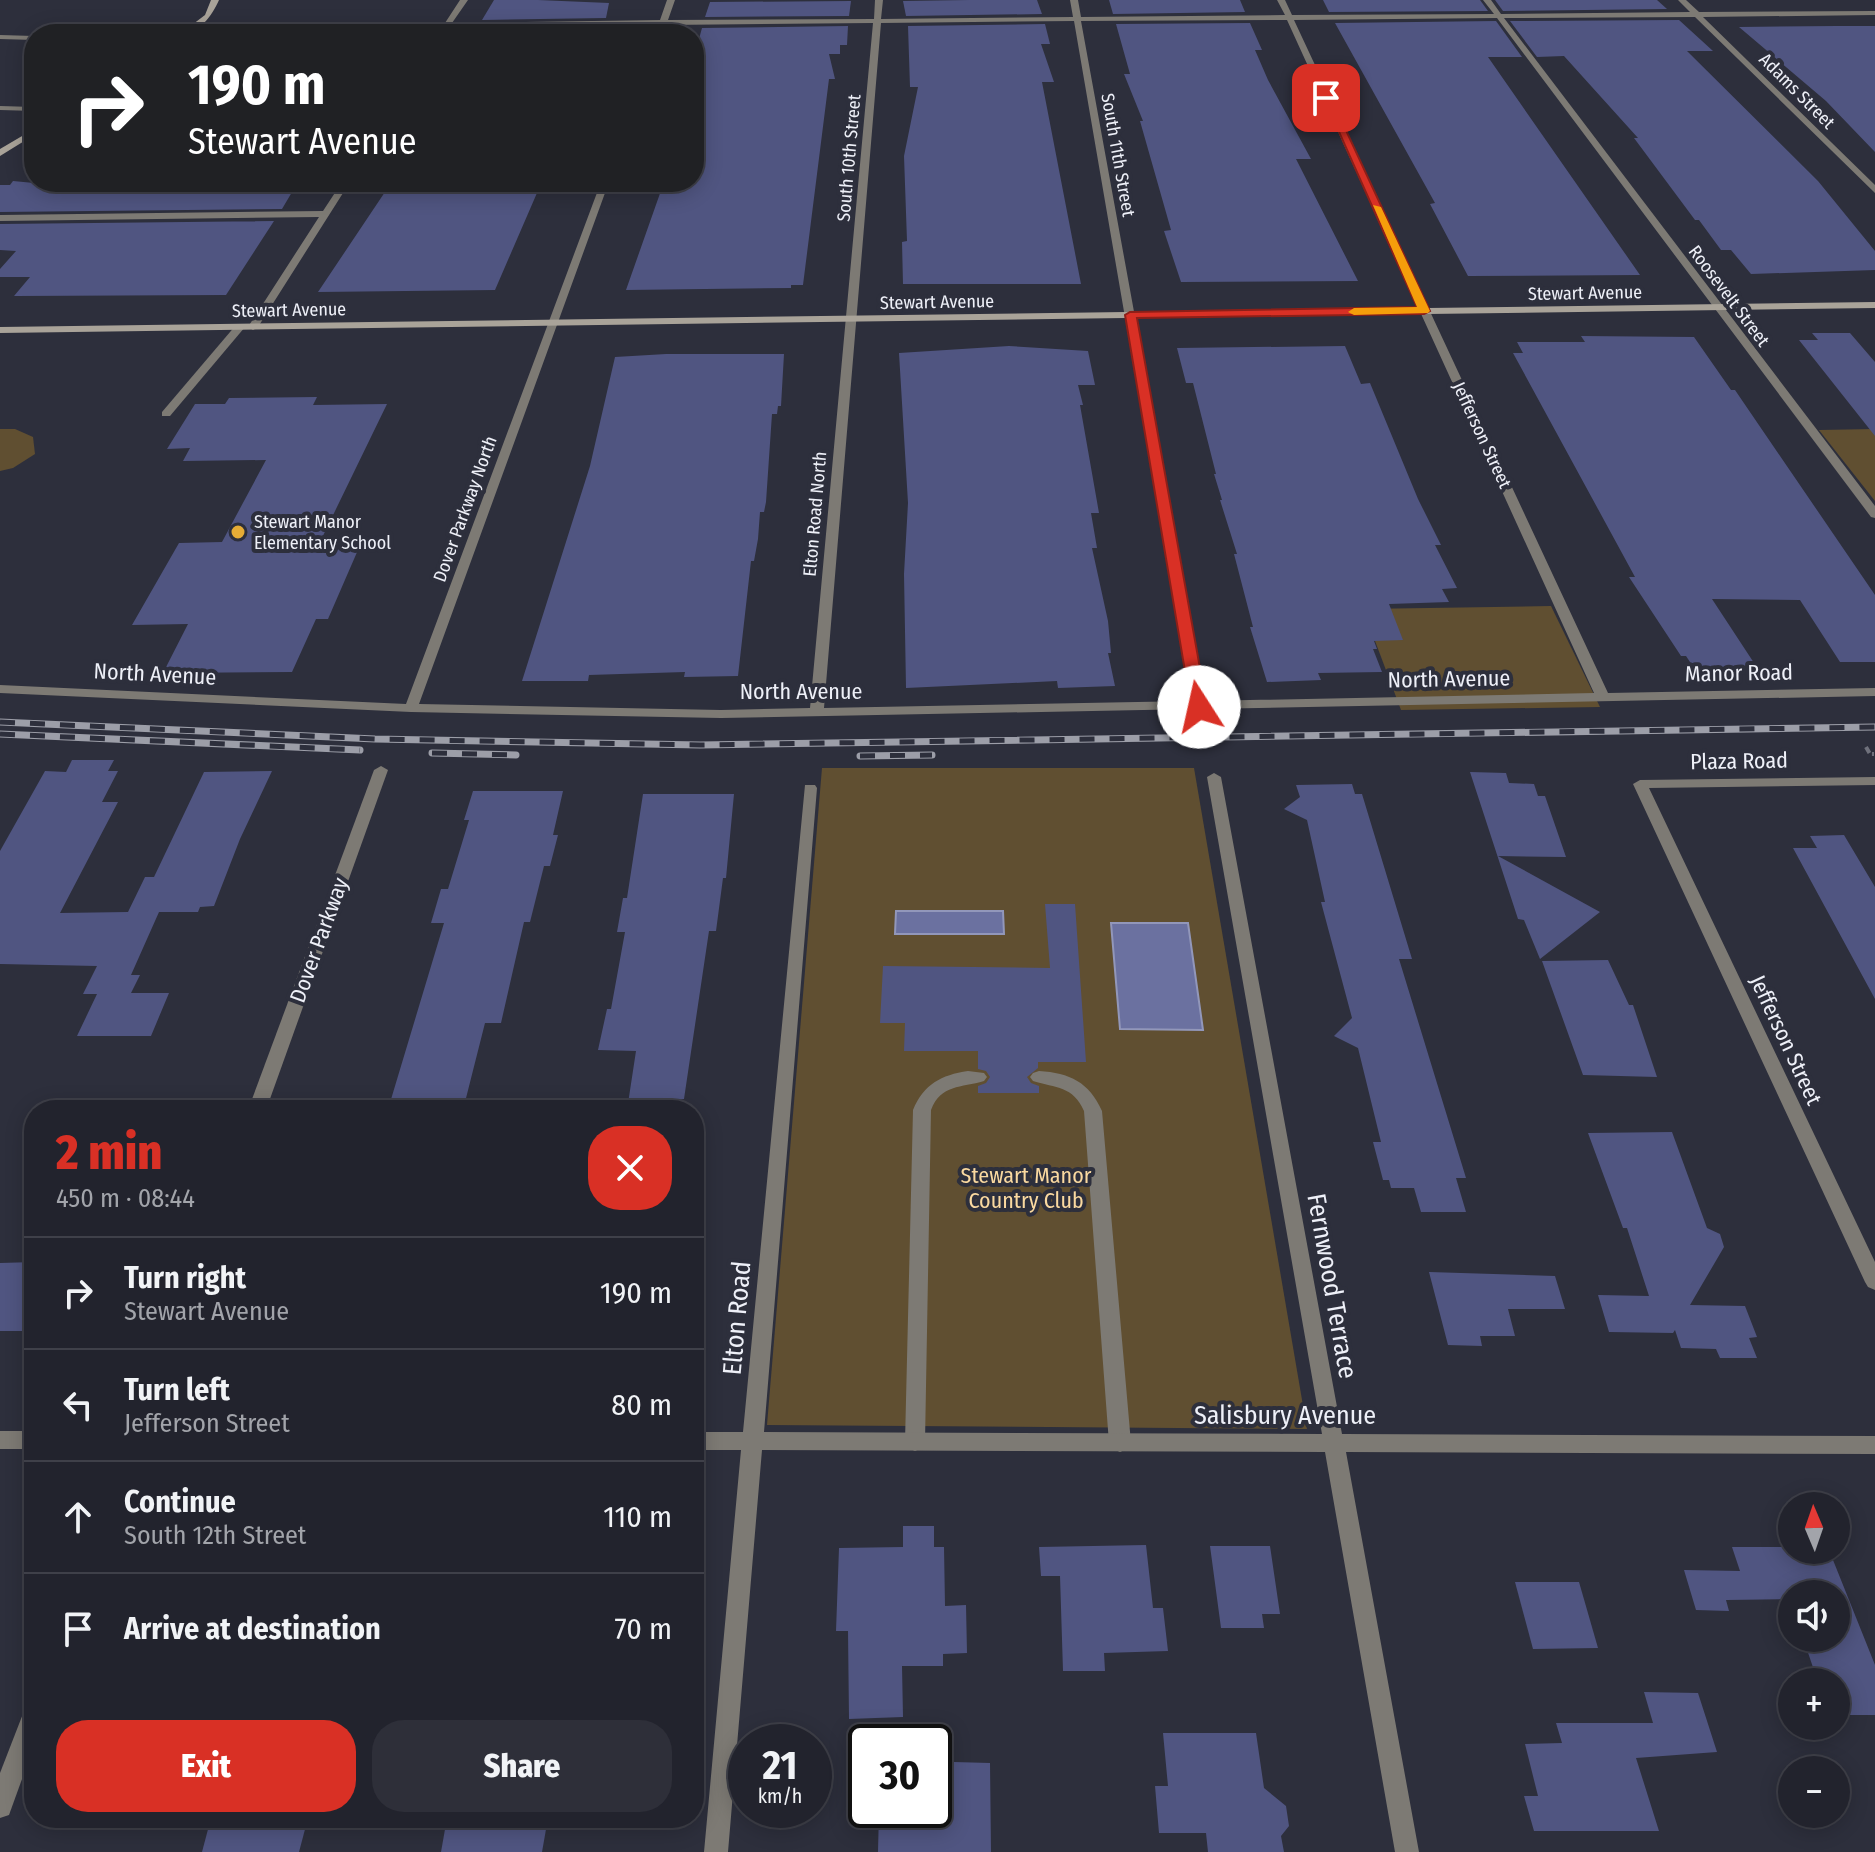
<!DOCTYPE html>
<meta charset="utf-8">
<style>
:root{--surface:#22232d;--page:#2e2f39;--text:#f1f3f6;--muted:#a2a4aa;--line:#3f4049;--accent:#d93025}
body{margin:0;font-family:"Fira Sans Condensed",sans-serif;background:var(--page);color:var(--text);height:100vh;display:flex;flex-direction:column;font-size:30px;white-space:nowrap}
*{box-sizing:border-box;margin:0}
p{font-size:26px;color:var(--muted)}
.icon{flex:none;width:44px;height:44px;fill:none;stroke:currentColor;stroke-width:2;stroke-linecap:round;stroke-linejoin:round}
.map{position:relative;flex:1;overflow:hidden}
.drawer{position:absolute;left:24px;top:1100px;width:680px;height:728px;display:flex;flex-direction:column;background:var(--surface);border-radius:32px;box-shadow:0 4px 20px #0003,0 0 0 2px var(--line)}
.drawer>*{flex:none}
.guide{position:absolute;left:24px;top:24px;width:680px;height:168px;border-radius:32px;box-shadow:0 4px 20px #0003,0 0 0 2px var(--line);background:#202124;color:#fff;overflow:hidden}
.needle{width:52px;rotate:358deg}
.controls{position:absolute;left:1778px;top:1492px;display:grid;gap:16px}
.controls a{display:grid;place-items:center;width:72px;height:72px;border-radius:50%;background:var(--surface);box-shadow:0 4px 20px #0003,0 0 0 2px var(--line);font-size:40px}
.speed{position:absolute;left:728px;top:1724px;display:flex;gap:16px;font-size:40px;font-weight:700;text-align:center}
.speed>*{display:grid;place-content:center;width:104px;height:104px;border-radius:50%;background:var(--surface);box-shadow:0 4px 20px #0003,0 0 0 2px var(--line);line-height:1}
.speed small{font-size:20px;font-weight:400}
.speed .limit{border:4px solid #111;border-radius:12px;background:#fff;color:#111}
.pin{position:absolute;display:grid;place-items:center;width:68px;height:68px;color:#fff;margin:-34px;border-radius:16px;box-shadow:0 4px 12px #0006}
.me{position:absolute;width:88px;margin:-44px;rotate:350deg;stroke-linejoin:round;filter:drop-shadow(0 0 6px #0008)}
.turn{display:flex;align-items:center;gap:28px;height:168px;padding:0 32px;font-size:36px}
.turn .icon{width:104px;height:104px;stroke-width:2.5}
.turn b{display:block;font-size:56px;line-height:68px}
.round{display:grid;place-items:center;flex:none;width:84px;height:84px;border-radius:32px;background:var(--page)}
.head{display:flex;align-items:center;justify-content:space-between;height:136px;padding:0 32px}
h1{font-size:48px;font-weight:800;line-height:60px;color:var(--accent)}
.cta{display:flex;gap:16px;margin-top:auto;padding:16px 32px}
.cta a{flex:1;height:92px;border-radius:32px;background:var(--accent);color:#fff;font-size:32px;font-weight:800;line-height:92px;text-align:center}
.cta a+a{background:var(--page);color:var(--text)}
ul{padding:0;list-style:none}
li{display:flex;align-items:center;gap:24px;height:112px;padding:0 32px;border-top:2px solid var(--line)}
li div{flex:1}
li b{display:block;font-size:30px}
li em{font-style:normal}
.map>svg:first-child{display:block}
</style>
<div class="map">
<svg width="1875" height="1852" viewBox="0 0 1875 1852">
<rect width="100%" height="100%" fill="#2d2f3c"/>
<g fill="#604f31">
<path d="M0 429H15L33 437 35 454 13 468 0 471Z"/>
<path d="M1875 429V501L1819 430Z"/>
<path d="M1551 606 1600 707 1401 710 1363 609Z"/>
<path d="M822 768H1194L1307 1429 767 1425Z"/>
</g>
<g fill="#6b71a0" stroke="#9297ba" stroke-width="2">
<path d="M896 911H1003L1004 934H895Z"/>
<path d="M1111 923H1188L1203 1030 1120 1029Z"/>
</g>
<g fill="#505581">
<path d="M494 0H538L609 3 606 18 482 20Z"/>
<path d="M969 0H1037L1042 14 906 16 903 1Z"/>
<path d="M1109 0H1240L1245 12 1113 14Z"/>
<path d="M1323 0H1480L1488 11 1329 12Z"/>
<path d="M1495 0H1657L1667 9 1503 11Z"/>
<path d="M851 1 849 16 705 17 710 2Z"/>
<path d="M1679 20 1713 51H1687L1818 181 1875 251V270L1751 274 1731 250H1721L1699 220H1695L1634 138H1638L1564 56 1537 57 1510 21Z"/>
<path d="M1496 21 1522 57H1488L1640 275 1468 276 1430 204 1435 203 1335 23Z"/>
<path d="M1250 23 1262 50H1255L1268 80 1311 159H1296L1358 281 1181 282 1164 231 1171 230 1140 121H1143L1124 74H1130L1116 24Z"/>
<path d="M1045 24 1050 44H1041L1054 82H1042L1081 284H903L902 242 907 241 904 156 918 87H910L908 26Z"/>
<path d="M848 26 847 45H840V54H829L835 79H829L803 285H791V288L626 290 664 182H694V57L702 28Z"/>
<path d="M1837 26H1875V152L1826 101 1739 27Z"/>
<path d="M603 28 602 34H473L479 29Z"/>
<path d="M13 181 34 183 298 182 282 209 0 212V185H10Z"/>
<path d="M431 182 428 187 540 186 495 290 318 292 391 183Z"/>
<path d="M274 221 226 295 14 296 30 277H0V269L16 251 0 250V224Z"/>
<path d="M1812 333H1850L1875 362V436L1799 340H1818Z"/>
<path d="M1581 336 1694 337 1731 390H1735L1875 595V662H1840L1800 600 1712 599 1756 666 1694 668 1686 656H1681L1629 577H1635L1513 353H1523L1517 342H1585Z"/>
<path d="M1009 346 1088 351 1095 385H1078L1083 405H1080L1099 513H1091L1097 548H1092L1108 621 1111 653H1108L1115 686 1058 688 1057 681 906 688 904 574 908 503 899 353Z"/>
<path d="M1345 346 1361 384 1370 383 1418 499 1441 545H1435L1457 588 1442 589 1449 602 1389 604 1403 640 1374 641 1377 649H1373L1382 672 1318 673 1321 680 1267 682 1250 627H1253L1234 554H1237L1220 500H1222L1214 474H1216L1193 383H1186L1177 348Z"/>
<path d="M666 354H784L781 406H778L777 414H772L766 502 764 512H760L758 539 754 561H751L738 676 684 677 685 672 589 675 588 681H522L590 466 615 357Z"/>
<path d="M317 397 313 405 387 404 319 544 361 543 328 619H316L292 672 163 673 188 624 132 625 179 543 222 542 266 460 183 461 190 448 167 449 195 404H225L229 398Z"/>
<path d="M72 760H114L108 771H118L102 802H118L60 913 128 912 145 877H154L204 772 272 771 240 839 214 906 200 907 198 912H159L131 975H140L131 993H169L151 1036H77L97 994H83L97 966 0 964V851L45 771 66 772Z"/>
<path d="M1470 772 1506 773 1509 783 1534 784 1538 796H1545L1566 857 1498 856 1600 912 1540 959 1524 920 1518 919Z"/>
<path d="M1352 784 1355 794H1362L1412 959H1399L1466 1178H1456L1466 1212H1421L1414 1188H1391L1389 1180H1383L1373 1142H1381L1358 1048 1334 1036 1352 1018 1321 902H1325L1307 820 1284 809 1300 797 1296 785Z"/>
<path d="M473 791H563L553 835H558L550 866H544L530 922H524L501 1023H485L463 1110H395L396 1106H389L444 923H431L441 889H448L469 820H464Z"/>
<path d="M643 794H734L726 878H723L716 931H709L684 1099 676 1100 675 1110H627L636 1051 598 1050 607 1009H611L625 932H617L623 898H627Z"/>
<path d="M1844 835 1875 887V999L1793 848H1817L1810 836Z"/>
<path d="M1045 904H1075L1086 1062H1038V1068L1027 1077 1031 1083 1039 1086V1093H978V1086L986 1083 990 1077 986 1071 978 1069V1051H904L905 1023H880L883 966 1050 968Z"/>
<path d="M1608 960 1629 1005H1633L1657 1077 1583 1075 1542 961Z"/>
<path d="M1672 1132 1707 1228 1720 1234 1724 1247 1690 1305 1745 1306 1757 1337 1749 1338 1757 1358H1720L1716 1349 1681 1348 1675 1330 1673 1333 1609 1332 1598 1295 1649 1296 1627 1228H1623L1588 1133Z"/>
<path d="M34 1262V1331H0V1263Z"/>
<path d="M1429 1272 1555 1276 1565 1309H1508L1515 1336H1480L1482 1346 1448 1345Z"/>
<path d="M903 1526H934V1547H944L945 1606 966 1605 967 1653 943 1654V1666H902L903 1717 849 1719 848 1631H836L839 1548 903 1547Z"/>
<path d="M1146 1545 1153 1608H1163L1168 1651 1104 1653 1105 1671H1063L1060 1576H1041L1039 1547Z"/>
<path d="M1210 1546H1270L1280 1614H1262L1264 1628H1221Z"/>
<path d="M1732 1547H1792V1550H1829L1875 1665V1715H1836V1682H1818L1803 1638H1836V1594H1792V1608L1789 1599 1726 1600 1729 1611 1696 1610 1684 1570 1740 1571Z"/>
<path d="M1515 1582H1579L1598 1648 1533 1649Z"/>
<path d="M1644 1692 1698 1693 1717 1752 1636 1758 1659 1831H1534L1524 1796H1538L1525 1744 1562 1743 1556 1723H1653Z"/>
<path d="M1163 1733H1256L1264 1788 1286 1806 1289 1826 1281 1836 1284 1852H1208L1206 1833H1159L1155 1786H1168Z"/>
<path d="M954 1762 990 1763 991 1852H878L879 1810H934V1787L954 1788Z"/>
<path d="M211 1818H308L299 1852H202Z"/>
<path d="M447 1818H548L542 1852H441Z"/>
</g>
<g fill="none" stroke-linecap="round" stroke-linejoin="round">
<path stroke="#6f717c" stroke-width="4" stroke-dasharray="7 3" stroke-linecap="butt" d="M1866 747 1870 754H1874"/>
<g fill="#7d7a74" fill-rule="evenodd">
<path d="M236 325 245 327 170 416H162V412Z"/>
<path d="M968 1071 984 1073 987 1077 984 1081C961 1088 941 1084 931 1110L925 1442 922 1448 915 1451 908 1448 905 1442 913 1110C924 1084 941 1075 968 1071Z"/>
<path d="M1039 1071C1070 1073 1089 1082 1102 1111L1131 1443 1127 1449 1120 1452 1113 1449 1109 1443 1084 1111C1073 1086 1056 1088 1033 1081L1030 1077 1033 1073Z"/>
</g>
<g fill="#7d7a74" fill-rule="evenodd">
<path d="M460 0H468L452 23 660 20 667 0H675L668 20 874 19 875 0H883L881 19 1073 17 1070 0H1078L1081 17 1285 15 1277 0H1285L1292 15 1494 14 1483 0H1491L1501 14 1690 12 1678 0H1686L1699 12 1875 11V15L1703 17 1875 185V193L1695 17 1504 18 1875 506V518L1871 517 1497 18 1294 20 1608 693 1875 688V696L1205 709 1199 711 1194 709 721 718 411 712 0 693V685L406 704 601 182H609L419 704 721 710 810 708 873 23 666 25 661 34 656 32 659 25 479 26 450 28 444 34 439 32 442 28 272 34 445 23ZM1287 20 1594 693 1205 701 1081 21ZM1074 21 1191 701 824 708 881 23Z"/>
<path d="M0 35 34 36V40L0 39Z"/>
<path d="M0 106 34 107V111L0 110Z"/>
<path d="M342 182H350L258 327 253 330 248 327 319 217 0 221V215L323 211Z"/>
<path d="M381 766 388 770 266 1110H248L374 770Z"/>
<path d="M1214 773 1221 777 1342 1434 1875 1436V1454L1346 1452 1419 1852H1395L1325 1452 762 1450 728 1852H704L741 1450H694V1432H743L805 785H815L817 788 764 1432 1322 1434 1207 777Z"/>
<path d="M1875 777V785L1649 788 1875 1262V1290L1868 1287 1865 1282 1633 784 1640 780Z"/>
<rect x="0" y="1431" width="34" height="18"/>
<path d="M34 1703V1746L9 1815 0 1818V1773L26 1706Z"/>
</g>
<g fill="#a9a399" fill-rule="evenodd">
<path d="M211 0H219C212 16 199 34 180 34L205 15Z"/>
<path d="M34 129V135L0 156V149Z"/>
<path d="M1875 302V308L0 333V327Z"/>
</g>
<defs>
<g id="rail">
<path d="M0 722 375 739 700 745 1875 727"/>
<path d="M0 734 360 750"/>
<path d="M432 753 516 755"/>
<path d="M860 756 932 755"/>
</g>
</defs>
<use href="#rail" stroke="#9c9ea8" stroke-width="7"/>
<use href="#rail" stroke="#2d2f3c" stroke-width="5" stroke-dasharray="15" stroke-linecap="butt"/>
</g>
<path fill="#d93025" stroke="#8d1f18" stroke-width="2" d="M1323 96 1331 98 1430 311 1424 314 1137 318 1207 707 1199 712 1191 707 1125 315 1130 312 1417 307Z"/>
<path fill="#f59e0b" d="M1373 205 1381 207 1430 311 1428 313 1354 315 1348 312 1354 308 1417 307Z"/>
<circle fill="#e6ac36" stroke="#2d2f3c" stroke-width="3" cx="238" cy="532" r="8"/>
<g text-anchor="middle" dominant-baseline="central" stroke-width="8" stroke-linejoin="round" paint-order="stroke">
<g font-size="18" fill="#eef0f8" stroke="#2d2f3c">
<text transform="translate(1797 91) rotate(45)">Adams Street</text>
<text transform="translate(1118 155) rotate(80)">South 11th Street</text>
<text transform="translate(849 158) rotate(-85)">South 10th Street</text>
<text transform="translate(1585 293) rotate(-1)">Stewart Avenue</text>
<text transform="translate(1729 296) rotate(53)">Roosevelt Street</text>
<text transform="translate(937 302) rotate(-1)">Stewart Avenue</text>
<text transform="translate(289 310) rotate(-1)">Stewart Avenue</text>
<text transform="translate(1482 435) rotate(65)">Jefferson Street</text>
<text transform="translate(465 509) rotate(-70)">Dover Parkway North</text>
<text transform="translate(815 514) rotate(-85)">Elton Road North</text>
</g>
<g font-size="18" fill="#eef0f8" stroke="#2d2f3c" text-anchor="start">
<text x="254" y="522">Stewart Manor<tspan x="254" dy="21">Elementary School</tspan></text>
</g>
<g font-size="22" fill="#eef0f8" stroke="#2d2f3c">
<text transform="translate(1739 673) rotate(-1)">Manor Road</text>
<text transform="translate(155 674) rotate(3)">North Avenue</text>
<text transform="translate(1449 679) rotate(-1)">North Avenue</text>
<text x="801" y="691">North Avenue</text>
<text transform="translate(1739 761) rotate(-1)">Plaza Road</text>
<text transform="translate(319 940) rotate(-70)">Dover Parkway</text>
<text transform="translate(1786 1040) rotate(65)">Jefferson Street</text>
</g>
<g font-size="22" fill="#fad9a0" stroke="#2d2f3c">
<text x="1026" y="1175">Stewart Manor<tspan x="1026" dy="25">Country Club</tspan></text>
</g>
<g font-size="26" fill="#eef0f8" stroke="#2d2f3c">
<text transform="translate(1332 1286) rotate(80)">Fernwood Terrace</text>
<text transform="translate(737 1318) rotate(-85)">Elton Road</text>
<text x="1285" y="1415">Salisbury Avenue</text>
</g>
</g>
</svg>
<div class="controls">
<a><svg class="needle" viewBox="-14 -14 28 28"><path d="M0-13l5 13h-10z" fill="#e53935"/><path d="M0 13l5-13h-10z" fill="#a2a4aa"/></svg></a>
<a><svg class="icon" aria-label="sound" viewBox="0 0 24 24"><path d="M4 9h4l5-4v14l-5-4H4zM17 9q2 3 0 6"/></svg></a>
<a>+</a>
<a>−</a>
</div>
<div class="speed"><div>21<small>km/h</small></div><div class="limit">30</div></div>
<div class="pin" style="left:1326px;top:98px;background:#d93025"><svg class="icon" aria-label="arrive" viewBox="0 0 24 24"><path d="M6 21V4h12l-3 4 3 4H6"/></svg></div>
<svg class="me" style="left:1199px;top:707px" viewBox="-20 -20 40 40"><circle r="19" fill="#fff"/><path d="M0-13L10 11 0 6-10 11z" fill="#d93025"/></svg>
<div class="guide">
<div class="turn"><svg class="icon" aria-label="right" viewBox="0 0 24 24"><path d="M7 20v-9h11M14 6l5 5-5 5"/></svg><div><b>190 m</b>Stewart Avenue</div></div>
</div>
<section class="drawer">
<div class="head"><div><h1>2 min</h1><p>450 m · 08:44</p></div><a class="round" style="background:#d93025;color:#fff"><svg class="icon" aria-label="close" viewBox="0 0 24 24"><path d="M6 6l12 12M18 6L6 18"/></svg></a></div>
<ul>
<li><svg class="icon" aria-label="right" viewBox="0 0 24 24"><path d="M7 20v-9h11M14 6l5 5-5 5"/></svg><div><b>Turn right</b><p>Stewart Avenue</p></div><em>190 m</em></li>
<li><svg class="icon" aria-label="left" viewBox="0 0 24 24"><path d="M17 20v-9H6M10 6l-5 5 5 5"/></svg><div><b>Turn left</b><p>Jefferson Street</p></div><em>80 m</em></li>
<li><svg class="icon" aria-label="ahead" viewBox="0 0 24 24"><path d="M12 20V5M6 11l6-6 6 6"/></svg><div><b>Continue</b><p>South 12th Street</p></div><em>110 m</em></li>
<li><svg class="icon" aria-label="arrive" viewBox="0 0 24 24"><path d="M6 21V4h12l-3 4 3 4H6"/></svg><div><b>Arrive at destination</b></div><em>70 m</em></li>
</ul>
<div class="cta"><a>Exit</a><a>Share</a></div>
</section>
</div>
